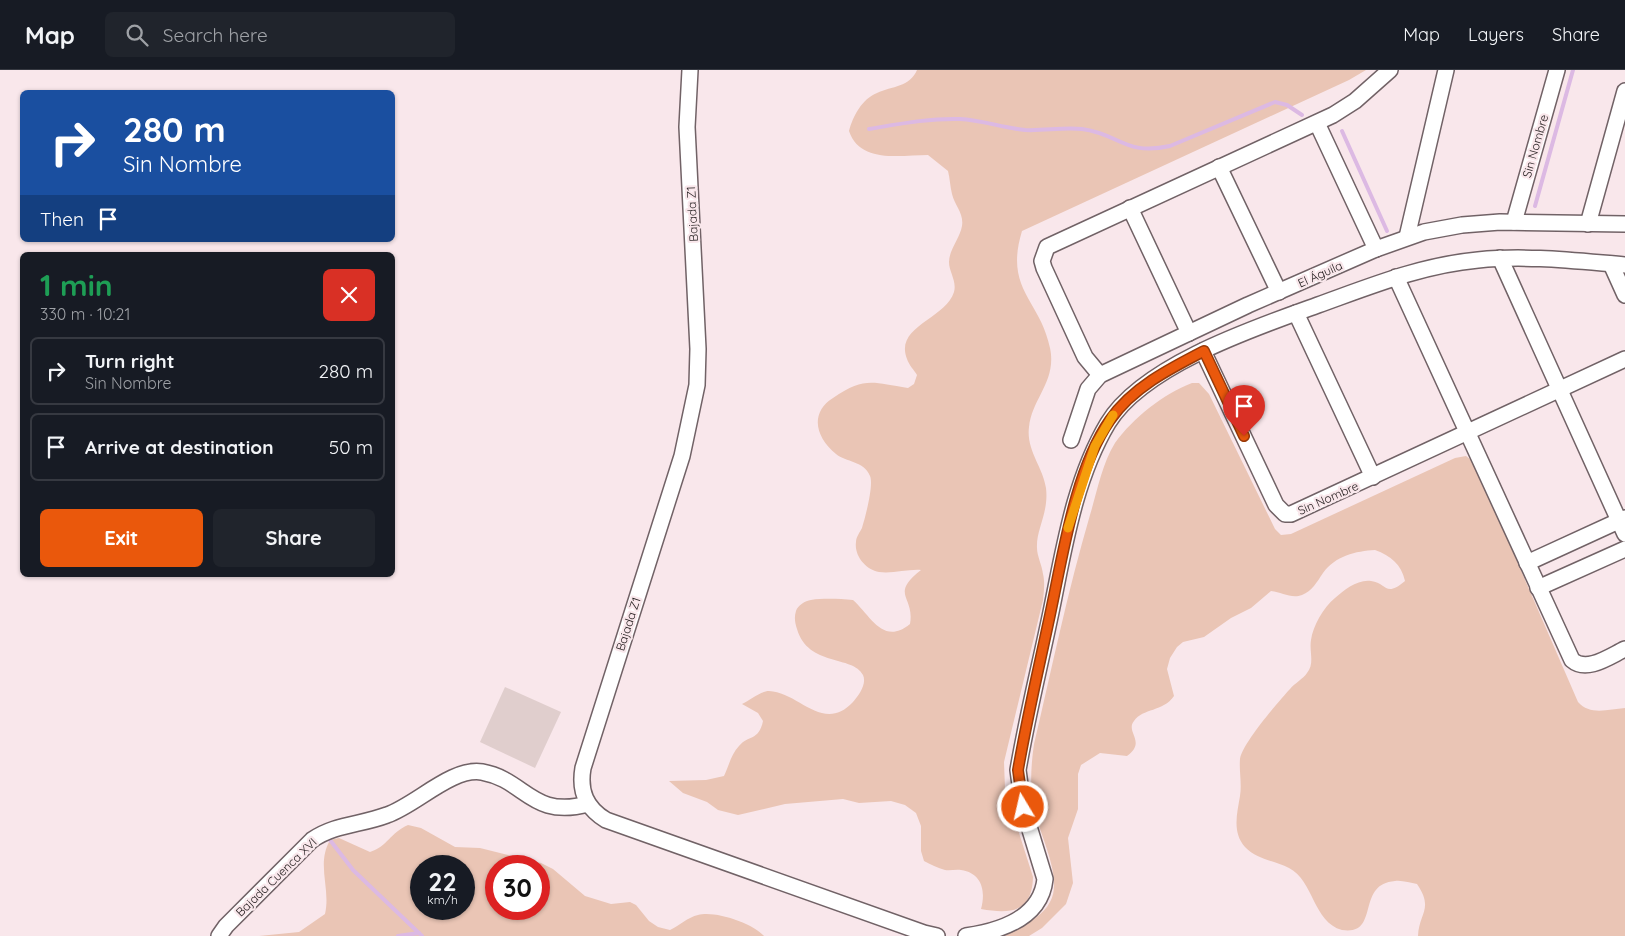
<!DOCTYPE html>
<meta charset="utf-8">
<style>
:root{--surface:#171b24;--page:#20242c;--text:#f1f3f6;--muted:#9ea1a6;--line:#363941;--accent:#ea580c}
body{margin:0;font-family:Quicksand,sans-serif;background:var(--page);color:var(--text);height:100vh;display:flex;flex-direction:column;font-size:19px;white-space:nowrap}
*{box-sizing:border-box;margin:0}
p{font-size:16px;color:var(--muted)}
.icon{flex:none;width:28px;height:28px;fill:none;stroke:currentColor;stroke-width:2;stroke-linecap:round;stroke-linejoin:round}
.map{position:relative;flex:1;overflow:hidden}
.drawer{position:absolute;left:20px;top:182px;width:375px;height:325px;display:flex;flex-direction:column;background:var(--surface);border-radius:8px;box-shadow:0 1px 4px #0004}
.drawer>*{flex:none}
.banner{position:absolute;left:20px;top:20px;width:375px;height:152px;border-radius:8px;box-shadow:0 1px 4px #0004;background:#1a4fa0;color:#fff;overflow:hidden}
.speed{position:absolute;left:410px;top:785px;display:flex;gap:10px;font-size:25px;font-weight:700;text-align:center}
.speed>*{display:grid;place-content:center;width:65px;height:65px;border-radius:50%;background:var(--surface);box-shadow:0 1px 4px #0004;line-height:1}
.speed small{font-size:12px;font-weight:400}
.speed .limit{border:8px solid #d22;background:#fff;color:#111}
.pin{position:absolute;display:grid;place-items:center;width:42px;height:42px;color:#fff;margin:-51px -21px;border-radius:50% 50% 50% 0;rotate:-45deg;box-shadow:0 0 5px #0007}
.pin .icon{rotate:45deg}
.me{position:absolute;width:55px;margin:-28px;rotate:351deg;stroke-linejoin:round;filter:drop-shadow(0 0 4px #0008)}
.turn{display:flex;align-items:center;gap:18px;height:105px;padding:0 20px;font-size:22px}
.turn .icon{width:65px;height:65px;stroke-width:2.5}
.turn b{display:block;font-size:35px;line-height:42px}
.then{display:flex;align-items:center;height:48px;padding:0 20px;background:#0003;gap:10px;font-size:19px}
.round{display:grid;place-items:center;flex:none;width:52px;height:52px;border-radius:8px;background:var(--page)}
.overview{display:flex;align-items:center;justify-content:space-between;height:85px;padding:0 20px}
h1{font-size:30px;font-weight:700;line-height:38px;color:#1e9e55}
.action{display:flex;gap:10px;margin-top:auto;padding:10px 20px}
.action a{flex:1;height:58px;border-radius:8px;background:var(--accent);color:#fff;font-size:20px;font-weight:700;line-height:58px;text-align:center}
.action a+a{background:var(--page);color:var(--text)}
ul{padding:0;list-style:none}
li{display:flex;align-items:center;gap:15px;height:68px;margin:0 10px 8px;padding:0 10px;border:2px solid var(--line);border-radius:8px}
li div{flex:1}
li b{display:block;font-size:19px}
li em{font-style:normal}
header{display:flex;align-items:center;gap:30px;box-sizing:border-box;height:70px;padding:0 25px;background:var(--surface);border-bottom:1px solid var(--line)}
header strong{font-size:24px}
nav{display:flex;gap:28px;margin-inline-start:auto;font-size:18px}
.search{width:350px;height:45px;background:var(--page);display:flex;align-items:center;gap:12px;box-sizing:border-box;padding:0 18px;border-radius:8px;color:var(--muted);font-size:19px}
.map>svg:first-child{display:block}
</style>
<header>
<strong>Map</strong>
<div class="search"><svg class="icon" aria-label="search" viewBox="0 0 24 24"><circle cx="10" cy="10" r="6"/><path d="M15 15l6 6"/></svg>Search here</div>
<nav><a>Map</a><a>Layers</a><a>Share</a></nav>
</header>
<div class="map">
<svg width="1625" height="866" viewBox="0 0 1625 866">
<rect width="100%" height="100%" fill="#f9e7eb"/>
<g fill="#eac5b5" fill-rule="evenodd">
<path d="M917 0H1366L1349 10 1022 161C1004 220 1040 229 1050 278 1057 311 1032 328 1029 357 1026 380 1043 397 1046 418 1049 443 1036 459 1037 478 1037 486 1042 495 1043 504 1045 512 1044 521 1043 530L1004 692 1005 719 1033 807C1032 843 1010 844 981 839 986 821 982 803 961 800 956 799 950 801 945 800 938 798 930 794 924 791L921 781V756L916 743 905 735 891 731 859 733 843 729 785 734 738 745 718 740 707 732 683 723 669 711 706 710 724 706C729 696 731 684 739 676 748 665 759 671 763 651L758 643 742 634C750 630 761 621 769 621 799 622 823 664 853 632 859 625 867 614 863 605 853 585 808 597 797 559 795 553 794 547 796 541 798 535 805 531 811 530 824 528 840 529 853 530 871 546 883 576 910 554 915 526 889 525 921 500 908 499 892 504 879 502 866 500 854 486 856 472 856 467 860 462 862 458 865 448 874 415 870 406 864 391 846 392 836 384 816 368 809 343 833 328 865 306 873 313 908 318L914 314 917 305C914 300 909 295 907 289 894 256 946 249 954 222 957 211 949 202 949 192 949 180 960 168 962 156 964 143 955 136 952 124 950 116 950 109 948 101L928 85C901 85 860 94 849 61 853 46 862 29 877 23 892 16 910 17 917 0Z"/>
<path d="M1192 313H1199L1209 324 1275 459 1281 465 1291 464 1455 388 1466 386 1474 392 1578 632C1590 646 1609 639 1625 638V866H1418C1419 843 1434 839 1417 814 1410 813 1402 810 1395 811 1355 814 1381 866 1342 860 1313 852 1314 811 1289 798 1274 790 1257 790 1245 777 1232 762 1237 744 1240 726 1242 714 1239 701 1240 689 1242 674 1279 631 1290 619 1295 613 1303 609 1307 603 1315 593 1309 582 1311 570 1313 556 1323 538 1335 528 1344 520 1358 509 1371 511 1387 513 1385 528 1405 511 1401 494 1391 486 1375 480 1356 481 1335 486 1323 503 1317 512 1312 521 1302 525 1291 529 1282 522 1271 521L1251 538 1231 548 1204 567 1183 572 1177 577 1170 588 1167 599 1174 626C1163 642 1143 638 1134 651 1125 662 1147 672 1127 686L1100 683 1081 695 1078 704V739L1068 768 1073 813 1066 834 1042 858 1029 866H1004C1020 857 1041 849 1050 832 1064 807 1038 762 1033 735 1030 714 1031 695 1034 674 1052 597 1068 520 1090 445 1097 422 1102 394 1115 373 1133 348 1163 324 1192 313Z"/>
<path d="M408 755 421 758 455 777 480 778 541 793 553 799 585 826 611 834 630 832 636 835 649 851 658 857 670 860C679 856 688 847 698 845 714 840 753 853 764 866H259L299 862 325 844C331 818 316 795 330 770L339 768 370 782C388 776 390 763 408 755ZM421 796H464V839H421ZM496 796H539V839H496Z"/>
</g>
<g fill="none" stroke-linecap="round" stroke-linejoin="round">
<g stroke="#dcb9e3" stroke-width="4">
<path d="M869 59C899 54 930 48 960 49 982 50 1003 58 1025 60 1044 61 1063 57 1082 59 1120 64 1125 86 1170 76L1275 32 1287 35 1302 45"/>
<path d="M1342 61 1387 161"/>
<path d="M1535 136 1573 0"/>
<path d="M330 770 353 800 422 866"/>
<path d="M398 866 419 863"/>
</g>
</g>
<path fill="#e0cecd" d="M505 617 561 642 535 698 480 672Z"/>
<g fill="none" stroke-linecap="round" stroke-linejoin="round">
<defs>
<g id="minor">
<path d="M690 0 687 57 698 279 697 315 682 386 583 698C579 721 586 738 606 750L924 863 937 866"/>
<path d="M1317 53 1376 179"/>
<path d="M1219 97 1279 222"/>
<path d="M1130 138 1189 263"/>
<path d="M1514 152 1557 0"/>
<path d="M1588 154 1625 21"/>
<path d="M1407 167 1446 0"/>
<path d="M1500 188 1625 464"/>
<path d="M1611 194 1625 225"/>
<path d="M1396 207 1572 590C1587 603 1610 586 1625 579"/>
<path d="M1296 243 1373 407"/>
<path d="M1203 281 1276 435 1285 444H1291L1625 289"/>
<path d="M1100 305 1085 287 1044 198 1042 191 1047 177 1333 45 1355 31 1390 0"/>
<path d="M1071 370 1088 319 1100 305 1248 235 1376 179 1424 162 1462 155 1500 152 1625 154"/>
<path d="M1527 493 1625 448"/>
<path d="M1538 518 1625 479"/>
<path d="M219 866 226 856 312 770C335 754 361 755 387 745 416 735 452 697 482 702 526 710 531 749 588 734"/>
<path d="M966 866C1001 861 1041 848 1045 809L1023 737 1018 700C1027 647 1040 595 1051 542 1064 479 1074 410 1108 353 1143 295 1257 257 1318 235 1371 216 1422 195 1478 190 1527 185 1576 191 1625 195"/>
</g>
</defs>
<use href="#minor" stroke="#716266" stroke-width="18"/>
<use href="#minor" stroke="#fff" stroke-width="15"/>
</g>
<g fill="none" stroke-linecap="round" stroke-linejoin="round">
<defs>
<path id="route" d="M1023 737 1018 700C1027 648 1039 597 1050 545 1063 485 1075 400 1110 350 1132 318 1169 299 1204 281L1244 366"/>
</defs>
<use href="#route" stroke="#983908" stroke-width="12"/>
<use href="#route" stroke="#ea580c" stroke-width="9"/>
<path stroke="#f59e0b" stroke-width="9" d="M1068 458 1095 376 1113 345"/>
</g>
<g text-anchor="middle" dominant-baseline="central" stroke-width="4.5" stroke-linejoin="round" paint-order="stroke">
<g font-size="12" fill="#262021" stroke="#f9e7eb">
<text transform="translate(1535 76) rotate(-74)">Sin Nombre</text>
<text transform="translate(692 144) rotate(-93)">Bajada Z1</text>
<text transform="translate(1320 204) rotate(-24)">El Águila</text>
<text transform="translate(1328 428) rotate(-24)">Sin Nombre</text>
<text transform="translate(628 554) rotate(-72)">Bajada Z1</text>
<text transform="translate(276 807) rotate(-44)">Bajada Cuenca XVI</text>
</g>
</g>
</svg>
<div class="speed"><div>22<small>km/h</small></div><div class="limit">30</div></div>
<div class="pin" style="left:1244px;top:366px;background:#d93025"><svg class="icon" aria-label="arrive" viewBox="0 0 24 24"><path d="M6 21V4h12l-3 4 3 4H6"/></svg></div>
<svg class="me" style="left:1023px;top:737px" viewBox="-20 -20 40 40"><circle r="17" fill="#ea580c" stroke="#fff" stroke-width="3"/><path d="M0-11L8 9 0 5-8 9z" fill="#fff"/></svg>
<div class="banner">
<div class="turn"><svg class="icon" aria-label="right" viewBox="0 0 24 24"><path d="M7 20v-9h11M14 6l5 5-5 5"/></svg><div><b>280 m</b>Sin Nombre</div></div>
<div class="then">Then<svg class="icon" aria-label="arrive" viewBox="0 0 24 24"><path d="M6 21V4h12l-3 4 3 4H6"/></svg></div>
</div>
<section class="drawer">
<div class="overview"><div><h1>1 min</h1><p>330 m · 10:21</p></div><a class="round" style="background:#d93025;color:#fff"><svg class="icon" aria-label="close" viewBox="0 0 24 24"><path d="M6 6l12 12M18 6L6 18"/></svg></a></div>
<ul>
<li><svg class="icon" aria-label="right" viewBox="0 0 24 24"><path d="M7 20v-9h11M14 6l5 5-5 5"/></svg><div><b>Turn right</b><p>Sin Nombre</p></div><em>280 m</em></li>
<li><svg class="icon" aria-label="arrive" viewBox="0 0 24 24"><path d="M6 21V4h12l-3 4 3 4H6"/></svg><div><b>Arrive at destination</b></div><em>50 m</em></li>
</ul>
<div class="action"><a>Exit</a><a>Share</a></div>
</section>
</div>
